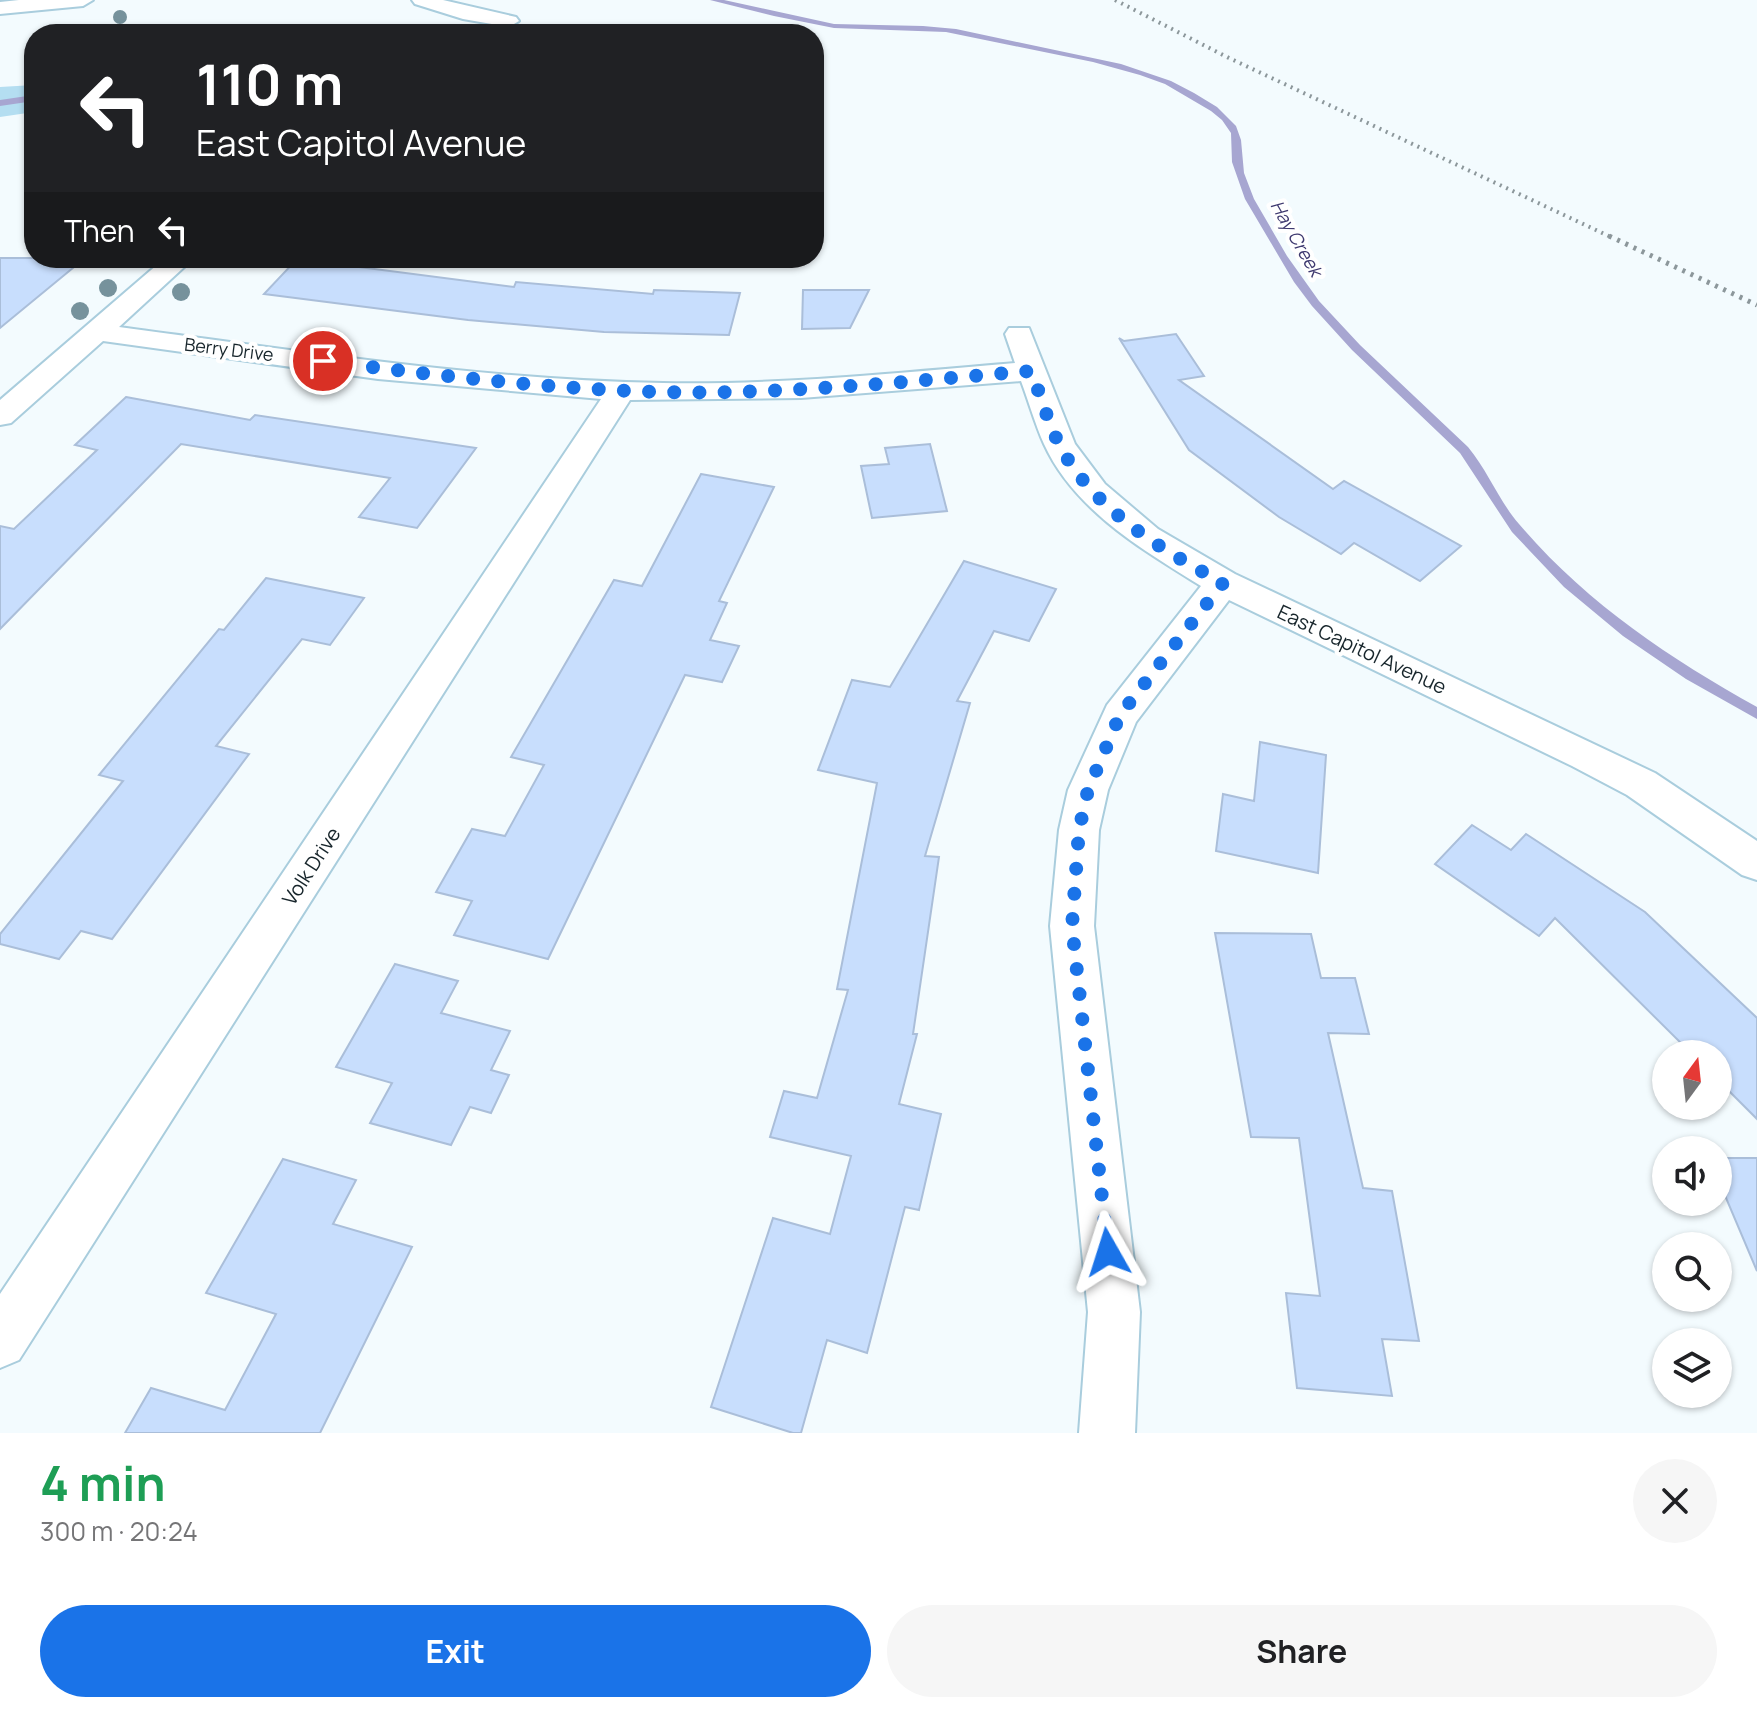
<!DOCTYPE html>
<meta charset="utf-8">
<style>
:root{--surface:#fff;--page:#f6f6f6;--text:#202124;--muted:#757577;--accent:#1a73e8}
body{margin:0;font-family:Manrope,sans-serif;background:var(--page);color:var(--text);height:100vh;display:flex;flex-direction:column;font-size:30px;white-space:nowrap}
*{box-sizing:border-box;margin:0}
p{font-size:26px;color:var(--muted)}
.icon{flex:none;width:44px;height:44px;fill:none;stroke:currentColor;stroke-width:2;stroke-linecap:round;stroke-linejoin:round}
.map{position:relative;height:1433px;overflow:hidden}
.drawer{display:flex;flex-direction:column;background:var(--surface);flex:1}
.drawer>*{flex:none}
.guide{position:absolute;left:24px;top:24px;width:800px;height:244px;border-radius:32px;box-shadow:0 2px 6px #0004;background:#202124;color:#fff;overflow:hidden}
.needle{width:52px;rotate:15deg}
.controls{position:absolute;left:1652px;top:1040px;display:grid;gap:16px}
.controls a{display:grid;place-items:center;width:80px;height:80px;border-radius:50%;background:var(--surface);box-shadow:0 2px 6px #0004;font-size:40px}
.pin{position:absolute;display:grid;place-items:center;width:68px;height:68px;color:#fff;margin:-34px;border:4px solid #fff;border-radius:50%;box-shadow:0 2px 8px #0007}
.me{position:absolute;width:88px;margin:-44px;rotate:354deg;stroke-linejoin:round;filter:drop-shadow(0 0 6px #0008)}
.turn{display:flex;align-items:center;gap:28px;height:168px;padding:0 40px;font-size:36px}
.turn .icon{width:104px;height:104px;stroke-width:2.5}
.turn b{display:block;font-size:56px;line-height:68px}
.then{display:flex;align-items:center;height:76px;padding:0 40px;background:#0003;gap:16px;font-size:30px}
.round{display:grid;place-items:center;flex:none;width:84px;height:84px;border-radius:42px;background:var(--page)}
.head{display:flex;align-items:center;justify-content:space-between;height:136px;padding:0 40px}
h1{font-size:48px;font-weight:700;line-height:60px;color:#1e9e55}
.primary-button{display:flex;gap:16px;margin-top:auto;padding:16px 40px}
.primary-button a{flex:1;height:92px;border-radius:48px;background:var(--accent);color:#fff;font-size:32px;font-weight:700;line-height:92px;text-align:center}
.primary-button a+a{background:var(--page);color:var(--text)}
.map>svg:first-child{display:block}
</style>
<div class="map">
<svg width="1757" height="1433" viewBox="0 0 1757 1433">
<rect width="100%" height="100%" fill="#f3fbfe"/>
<path fill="#b4def1" d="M34 85V112L0 117V87Z"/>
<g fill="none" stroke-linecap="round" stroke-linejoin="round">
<g fill="#a7a6d1" fill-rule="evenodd">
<path d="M710 0H724L834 24 923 26 956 29 1121 64 1171 81 1194 93 1217 107 1236 126 1241 140 1244 173 1254 199 1287 256 1319 301 1360 345 1468 447C1488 471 1499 501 1519 524 1585 602 1669 658 1757 707V719L1686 679 1623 636 1564 587 1512 532 1460 453 1352 350 1312 306 1294 282 1245 199 1232 162 1231 133 1222 120 1211 111 1165 84 1140 75 1093 62 946 32 834 28 774 16Z"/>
<path d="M362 24 369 26 356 34H346Z"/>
<path d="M34 95V101L0 106V100Z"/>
</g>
</g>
<g fill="#c8defd" stroke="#aabed9" stroke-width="2">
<path d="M0 258H85L0 328Z"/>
<path d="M297 259 514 287 516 282 653 294 654 290 740 293 729 335 604 332 468 320 264 294Z"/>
<path d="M803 290H869L850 328 802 329Z"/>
<path d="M1176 334 1204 376 1179 380 1333 489 1344 481 1461 546 1420 581 1354 543 1341 554 1279 517 1189 450 1119 338 1124 341Z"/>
<path d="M126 397 250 420 255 415 476 448 417 528 359 517 390 478 181 444 0 629V526L14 529 97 450 75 445Z"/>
<path d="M930 444 947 511 872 518 861 466 889 464 885 448Z"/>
<path d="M701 474 774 487 719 601 727 603 710 640 739 646 722 682 685 675 548 959 454 935 472 901 436 892 472 829 505 836 544 765 511 757 614 580 642 586Z"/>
<path d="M964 561 1056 589 1029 641 994 631 957 701 970 703 925 856 939 857 913 1034H917L899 1104 941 1114 919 1210 905 1207 867 1353 827 1340 801 1433H793L711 1407 773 1218 830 1234 851 1156 770 1137 784 1091 817 1098 848 990 837 989 877 783 818 770 852 680 890 687Z"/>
<path d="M266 578 364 598 330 645 302 639 216 746 249 754 112 939 81 931 59 959 0 944V934L123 781 99 775 219 629 224 630Z"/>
<path d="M1260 742 1326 755 1318 873 1216 851 1223 794 1254 801Z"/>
<path d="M1472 825 1511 850 1526 834 1645 912 1757 1018V1119L1718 1080V1054H1692L1555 918 1539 936 1435 864Z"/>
<path d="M1215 933 1311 934 1321 978H1355L1369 1034 1328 1033 1363 1188 1392 1191 1419 1341 1382 1339 1392 1396 1297 1388 1286 1293 1320 1296 1299 1138 1251 1137Z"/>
<path d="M395 964 458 981 441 1013 510 1031 491 1070 509 1075 491 1113 470 1107 451 1145 370 1123 392 1083 336 1067Z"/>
<path d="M1718 1158H1757V1271L1718 1179Z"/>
<path d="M283 1159 356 1180 333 1224 412 1247 320 1433H125L151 1388 225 1410 276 1314 206 1293Z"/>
</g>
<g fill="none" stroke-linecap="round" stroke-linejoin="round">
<defs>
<g id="minor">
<path d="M19 0H93L83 6 0 14V2Z"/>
<path d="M412 0H443L516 17 519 21 509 27 463 19 415 4Z"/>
<path d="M165 258H194L119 327C300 351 481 380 663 383 781 385 898 373 1015 363L1005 334 1009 328H1029L1075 444 1105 484 1158 529 1235 574 1655 773 1757 841V880L1742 875 1627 795 1572 766 1229 600 1136 722 1108 790 1099 830 1094 926 1140 1312 1135 1433H1079L1088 1312 1050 926 1059 830 1068 790 1107 705 1201 586C1143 550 1074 510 1044 444 1035 424 1029 402 1021 381L801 398 630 400 19 1360 0 1368V1294L601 399 378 379 103 341 11 423 0 425V400Z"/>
</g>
</defs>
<use href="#minor" stroke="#a9cddd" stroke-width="4"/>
<use href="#minor" fill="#fff" fill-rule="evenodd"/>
<path stroke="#8c979b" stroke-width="4" stroke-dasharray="2 5" stroke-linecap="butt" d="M1115 0 1229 58 1613 238"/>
<path stroke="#8c979b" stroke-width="5" stroke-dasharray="3 6" stroke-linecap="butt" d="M1609 236 1757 305"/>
</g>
<g fill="#76929c">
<circle cx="120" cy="17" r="7"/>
<circle cx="108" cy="288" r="9"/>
<circle cx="181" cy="292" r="9"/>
<circle cx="80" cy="311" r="9"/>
</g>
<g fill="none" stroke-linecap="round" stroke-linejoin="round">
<path stroke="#1a73e8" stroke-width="14" stroke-dasharray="0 25.2" d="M323 361C435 375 548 389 661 392 785 395 909 381 1031 371 1041 396 1048 423 1060 446 1094 510 1162 550 1223 583L1120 715 1088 790 1079 830 1072 926 1108 1252"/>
</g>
<g text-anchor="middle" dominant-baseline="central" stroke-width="8" stroke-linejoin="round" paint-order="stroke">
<g font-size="18" font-style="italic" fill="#3e396f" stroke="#fff">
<text transform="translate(1297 238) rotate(60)">Hay Creek</text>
</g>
<g font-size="18" fill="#17252b" stroke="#fff">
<text transform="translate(229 349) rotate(7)">Berry Drive</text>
</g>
<g font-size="20" fill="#17252b" stroke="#fff">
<text transform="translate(1362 649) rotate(25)">East Capitol Avenue</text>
<text transform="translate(311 866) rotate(-57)">Volk Drive</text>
</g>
</g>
</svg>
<div class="controls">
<a><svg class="needle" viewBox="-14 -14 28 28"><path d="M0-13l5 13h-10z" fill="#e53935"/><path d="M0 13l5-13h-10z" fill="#757577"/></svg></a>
<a><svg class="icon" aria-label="sound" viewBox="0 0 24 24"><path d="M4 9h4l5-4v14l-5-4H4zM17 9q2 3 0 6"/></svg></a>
<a><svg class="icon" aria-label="search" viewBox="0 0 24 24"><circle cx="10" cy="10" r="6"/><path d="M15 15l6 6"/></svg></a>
<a><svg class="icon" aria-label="layers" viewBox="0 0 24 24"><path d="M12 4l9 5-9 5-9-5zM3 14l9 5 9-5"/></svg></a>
</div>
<div class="pin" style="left:323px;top:361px;background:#d93025"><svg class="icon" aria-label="arrive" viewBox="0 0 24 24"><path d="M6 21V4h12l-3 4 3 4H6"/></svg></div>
<svg class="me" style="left:1108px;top:1252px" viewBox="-20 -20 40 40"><path d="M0-17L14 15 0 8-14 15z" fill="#1a73e8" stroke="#fff" stroke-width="4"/></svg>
<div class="guide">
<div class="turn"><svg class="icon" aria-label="left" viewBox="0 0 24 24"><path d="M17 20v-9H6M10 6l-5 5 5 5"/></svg><div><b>110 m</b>East Capitol Avenue</div></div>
<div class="then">Then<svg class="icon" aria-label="left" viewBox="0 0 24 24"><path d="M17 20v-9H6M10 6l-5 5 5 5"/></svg></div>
</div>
</div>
<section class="drawer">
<div class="head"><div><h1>4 min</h1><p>300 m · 20:24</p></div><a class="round"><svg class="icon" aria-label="close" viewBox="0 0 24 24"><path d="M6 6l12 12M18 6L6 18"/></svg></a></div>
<div class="primary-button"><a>Exit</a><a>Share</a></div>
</section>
